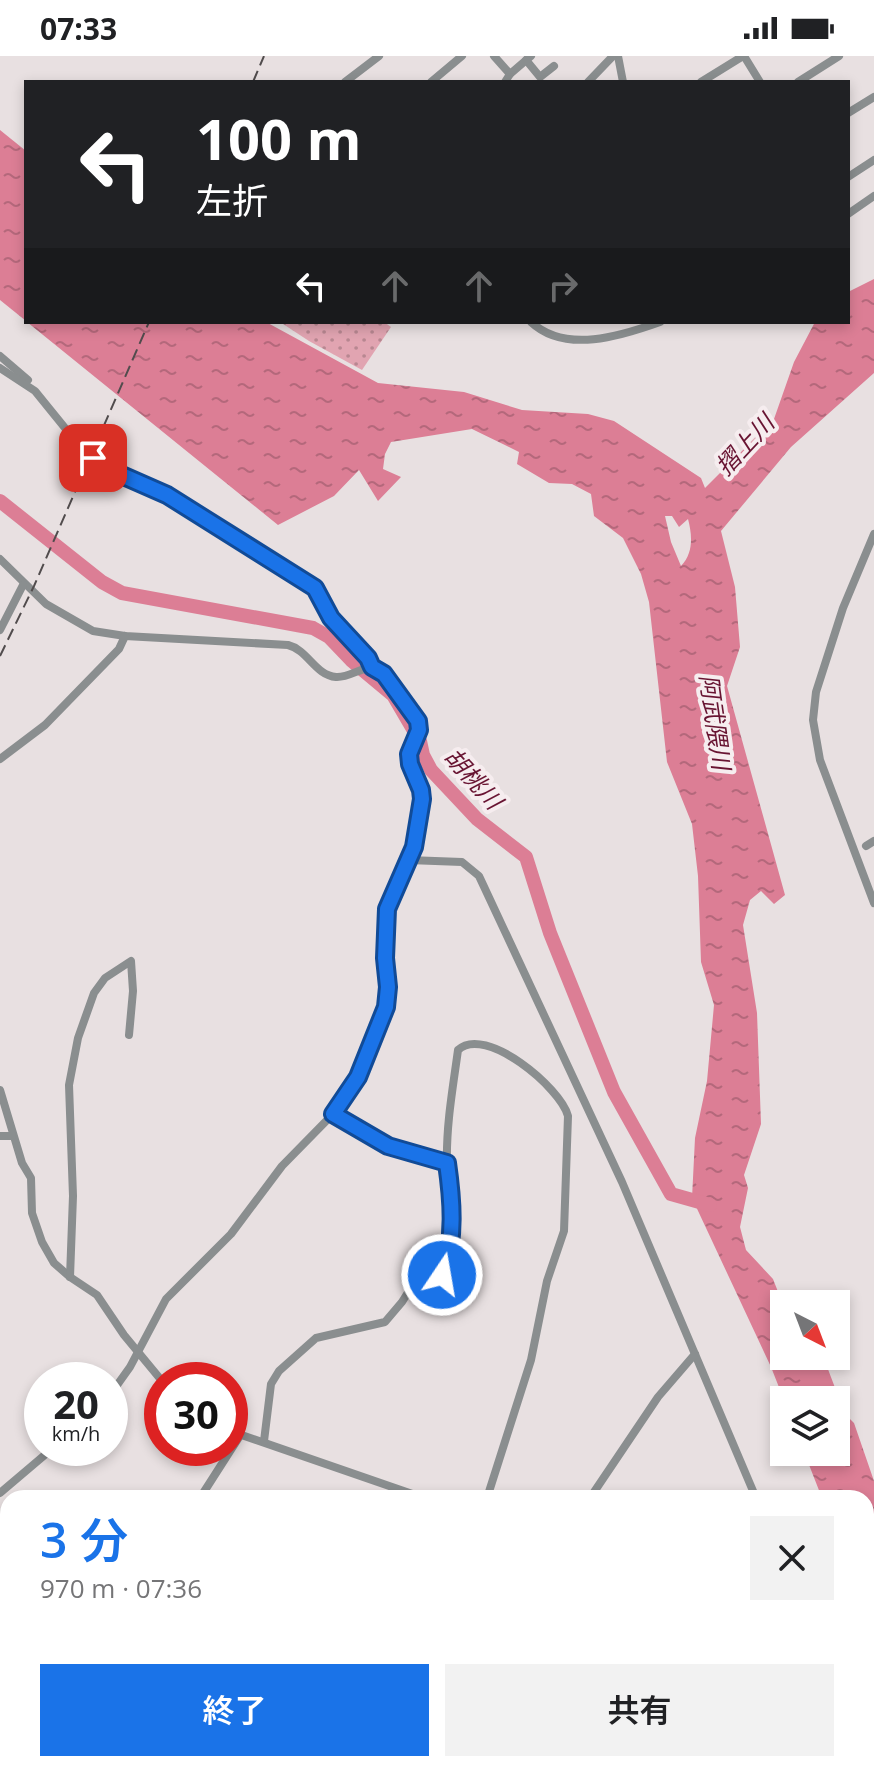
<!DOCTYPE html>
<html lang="ja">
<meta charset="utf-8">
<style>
:root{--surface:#fff;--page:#f2f2f2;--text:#202124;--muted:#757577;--accent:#1a73e8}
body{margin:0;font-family:"Open Sans","Noto Sans JP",sans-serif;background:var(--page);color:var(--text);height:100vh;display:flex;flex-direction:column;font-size:30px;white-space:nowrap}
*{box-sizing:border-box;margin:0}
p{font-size:26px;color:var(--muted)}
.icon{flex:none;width:44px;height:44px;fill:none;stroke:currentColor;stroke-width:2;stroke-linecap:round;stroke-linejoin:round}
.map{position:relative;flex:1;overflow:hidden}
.drawer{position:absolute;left:0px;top:1434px;width:874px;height:282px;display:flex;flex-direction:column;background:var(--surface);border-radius:24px 24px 0 0;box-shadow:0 4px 12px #0003}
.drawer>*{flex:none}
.top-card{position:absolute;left:24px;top:24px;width:826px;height:244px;border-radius:0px;box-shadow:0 4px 12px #0003;background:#202124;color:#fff;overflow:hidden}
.needle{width:52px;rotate:138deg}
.buttons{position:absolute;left:770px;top:1234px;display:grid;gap:16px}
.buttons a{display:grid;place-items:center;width:80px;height:80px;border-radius:0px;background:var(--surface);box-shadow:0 4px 12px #0003;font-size:40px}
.speed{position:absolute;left:24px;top:1306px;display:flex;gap:16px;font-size:40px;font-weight:700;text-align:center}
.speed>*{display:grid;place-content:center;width:104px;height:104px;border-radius:50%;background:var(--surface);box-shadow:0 4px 12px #0003;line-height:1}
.speed small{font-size:20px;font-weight:400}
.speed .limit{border:12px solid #d22;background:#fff;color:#111}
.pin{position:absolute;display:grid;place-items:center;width:68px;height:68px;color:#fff;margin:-34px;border-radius:16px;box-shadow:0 4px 12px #0006}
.me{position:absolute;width:88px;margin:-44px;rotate:12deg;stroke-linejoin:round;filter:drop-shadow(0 0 6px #0008)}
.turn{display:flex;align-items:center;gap:28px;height:168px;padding:0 40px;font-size:36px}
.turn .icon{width:104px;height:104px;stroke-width:2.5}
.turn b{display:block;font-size:56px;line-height:68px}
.lanes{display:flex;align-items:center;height:76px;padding:0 40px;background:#0003;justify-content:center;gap:40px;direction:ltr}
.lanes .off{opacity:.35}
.round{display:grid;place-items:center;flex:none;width:84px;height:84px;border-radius:0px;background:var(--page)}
.headline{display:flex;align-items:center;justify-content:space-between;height:136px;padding:0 40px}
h1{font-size:48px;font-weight:600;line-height:60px;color:var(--accent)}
.action{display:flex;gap:16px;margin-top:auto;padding:16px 40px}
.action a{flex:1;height:92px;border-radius:0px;background:var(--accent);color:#fff;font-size:32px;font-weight:600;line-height:92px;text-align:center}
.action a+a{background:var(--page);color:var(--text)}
.status{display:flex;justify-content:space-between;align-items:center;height:56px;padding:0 40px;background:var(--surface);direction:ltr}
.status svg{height:22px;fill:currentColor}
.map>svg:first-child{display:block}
</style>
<div class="status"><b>07:33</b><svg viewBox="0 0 49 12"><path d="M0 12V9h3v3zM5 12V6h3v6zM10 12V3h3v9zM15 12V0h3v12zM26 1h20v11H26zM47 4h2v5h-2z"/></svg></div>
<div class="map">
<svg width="874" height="1715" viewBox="0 0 874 1715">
<defs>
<pattern id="grass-dots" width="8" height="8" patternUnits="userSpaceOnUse" patternTransform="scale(2)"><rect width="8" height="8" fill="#e1a4b1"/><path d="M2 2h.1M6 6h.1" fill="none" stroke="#b88791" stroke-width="1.8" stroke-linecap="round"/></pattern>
<pattern id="water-ripples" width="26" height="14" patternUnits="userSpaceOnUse" patternTransform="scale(2)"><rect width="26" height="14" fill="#dc7e95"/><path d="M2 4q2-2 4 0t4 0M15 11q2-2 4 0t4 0" fill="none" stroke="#b4687b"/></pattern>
</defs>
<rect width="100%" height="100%" fill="#e8e0e1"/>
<path fill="url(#grass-dots)" d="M280 266H384L391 271 362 314 309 285Z"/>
<g fill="url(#water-ripples)" fill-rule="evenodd">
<path d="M0 74 26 95V265L0 244Z"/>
<path d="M874 223V317L791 391 721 475 735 531 740 591 727 630 785 839 774 848 761 835 750 844 743 869 757 957 761 1068 744 1119 748 1132 740 1171 746 1194 773 1223 784 1251V1300H819L826 1308 845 1358 854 1367 874 1425V1576L866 1555V1442H822L804 1396H836V1344H784L771 1311 692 1142 695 1082 707 1025 714 949 701 906 698 820 692 768 667 706 649 546 641 518 623 482 594 460 591 438 572 428 549 427 517 408 519 396 472 373 391 386 385 398 383 413 401 421 378 445 359 414 334 440 278 469 27 266H266L378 327 464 336 522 354 588 358 614 365 701 422 705 432 774 363 794 306 815 266H848V236ZM665 460H672L679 471 688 463C692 478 694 497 681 510L671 486Z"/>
</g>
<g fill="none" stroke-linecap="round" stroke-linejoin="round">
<path stroke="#dc7e95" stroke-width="14" d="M0 445 102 526 122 537 313 572 329 581 351 604 393 639 420 685 423 699 431 714 477 763 526 801 550 877 614 1036 671 1138 710 1149"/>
<g stroke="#8a8e8f" stroke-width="8">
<path d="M494 0 510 18"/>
<path d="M618 0 623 26"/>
<path d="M744 0 760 26"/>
<path d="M526 4 540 21 554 10"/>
<path d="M345 26 379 0"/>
<path d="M431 26 462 0"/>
<path d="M505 26 510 18 531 0"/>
<path d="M588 26 613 0"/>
<path d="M701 26 743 0"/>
<path d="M798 26 839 0"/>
<path d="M848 57 874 41"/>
<path d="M848 121 874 104"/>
<path d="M848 158 874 140"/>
<path d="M531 266C565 298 621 280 660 266"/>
<path d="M0 300 28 324"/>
<path d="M0 312 35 335 78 388 101 410 167 439 315 532 322 541 326 556 368 602 372 611"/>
<path d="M874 478 843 552 816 636 813 664 820 704 874 847"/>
<path d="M0 503 46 548 93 575 125 580 288 589C308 594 315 619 336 621 348 622 360 612 373 611 392 621 413 649 420 669L409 698 410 708 422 738 417 780 387 853 385 902 388 939 382 964 358 1021 333 1058 282 1110 231 1178 166 1243 130 1311 110 1339"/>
<path d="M0 574 23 529"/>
<path d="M0 703 45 669 119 593 125 580"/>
<path d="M866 790 874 785"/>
<path d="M408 804 462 806 479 820 622 1126 756 1442"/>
<path d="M0 1034 22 1107 31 1122 32 1157 42 1186 54 1207 70 1221 97 1239 124 1279 162 1325"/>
<path d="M333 1058 388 1090 447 1107"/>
<path d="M0 1080H12"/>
<path d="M70 1221 73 1140 69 1029 78 982 94 937 105 922 131 905 133 935 129 979"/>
<path d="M230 1375 424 1442"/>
<path d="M264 1385 271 1328 279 1315 316 1282 385 1266 402 1246 417 1222H436L442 1219C456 1183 449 1144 447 1107 446 1069 453 1031 458 994 485 968 561 1032 568 1060L564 1175 547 1225 531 1304 487 1442"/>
<path d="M0 1437 53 1392"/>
<path d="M200 1442 241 1378"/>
<path d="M590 1442 658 1341 695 1298"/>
<path d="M0 1554 8 1558"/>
<path d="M0 1641 8 1637"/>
<path d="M866 1695 874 1713"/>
<path d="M258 1708 265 1715"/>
<path d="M742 1708 747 1715"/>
<path d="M112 1715 118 1708"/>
<path d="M421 1715 426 1708"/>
<path d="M611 1715 619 1708"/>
</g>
<g stroke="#514c4d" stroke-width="2" stroke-dasharray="12 6" stroke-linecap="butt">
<path d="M253 26 264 0"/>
<path d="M0 600 34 530 149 266"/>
</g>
</g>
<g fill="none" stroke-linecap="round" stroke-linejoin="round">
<defs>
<path id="route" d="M93 402 101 410 167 439 315 532 331 562 368 602 372 611 384 618 418 665 419 674 409 698 410 708 421 734 422 743 414 791 387 853 385 902 388 931 386 951 358 1021 333 1058 388 1090 447 1107C452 1142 456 1185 442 1219"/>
</defs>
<use href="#route" stroke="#114b97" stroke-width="20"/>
<use href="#route" stroke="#1a73e8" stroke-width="14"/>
</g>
<g text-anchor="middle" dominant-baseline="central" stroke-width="8" stroke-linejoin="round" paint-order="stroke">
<g font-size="24" font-style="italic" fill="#681432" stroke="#f6edef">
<text transform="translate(744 388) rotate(-47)">摺上川</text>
<text transform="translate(716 666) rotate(82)">阿武隈川</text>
<text transform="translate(474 722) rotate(48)">胡桃川</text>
</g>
</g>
</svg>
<div class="buttons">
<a><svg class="needle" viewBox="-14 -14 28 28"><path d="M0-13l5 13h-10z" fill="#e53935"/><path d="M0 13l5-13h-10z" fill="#757577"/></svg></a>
<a><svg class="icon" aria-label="layers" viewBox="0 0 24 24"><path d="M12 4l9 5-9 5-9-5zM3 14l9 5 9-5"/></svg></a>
</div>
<div class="speed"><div>20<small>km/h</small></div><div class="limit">30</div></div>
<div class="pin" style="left:93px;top:402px;background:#d93025"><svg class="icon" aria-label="arrive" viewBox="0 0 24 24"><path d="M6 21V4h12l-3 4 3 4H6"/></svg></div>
<svg class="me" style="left:442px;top:1219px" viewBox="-20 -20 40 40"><circle r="17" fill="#1a73e8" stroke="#fff" stroke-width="3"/><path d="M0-11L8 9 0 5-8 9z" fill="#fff"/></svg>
<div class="top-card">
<div class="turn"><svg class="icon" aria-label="left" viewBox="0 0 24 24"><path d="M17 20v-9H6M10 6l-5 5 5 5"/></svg><div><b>100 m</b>左折</div></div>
<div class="lanes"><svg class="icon" aria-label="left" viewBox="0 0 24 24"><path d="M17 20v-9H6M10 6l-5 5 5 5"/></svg><svg class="icon off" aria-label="ahead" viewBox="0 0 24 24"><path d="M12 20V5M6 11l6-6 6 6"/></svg><svg class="icon off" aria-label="ahead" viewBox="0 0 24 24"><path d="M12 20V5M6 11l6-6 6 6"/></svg><svg class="icon off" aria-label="right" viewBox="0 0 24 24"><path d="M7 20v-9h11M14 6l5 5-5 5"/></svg></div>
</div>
<section class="drawer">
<div class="headline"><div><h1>3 分</h1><p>970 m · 07:36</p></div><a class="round"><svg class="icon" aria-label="close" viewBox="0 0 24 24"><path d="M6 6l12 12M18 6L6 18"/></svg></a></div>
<div class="action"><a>終了</a><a>共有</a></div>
</section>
</div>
